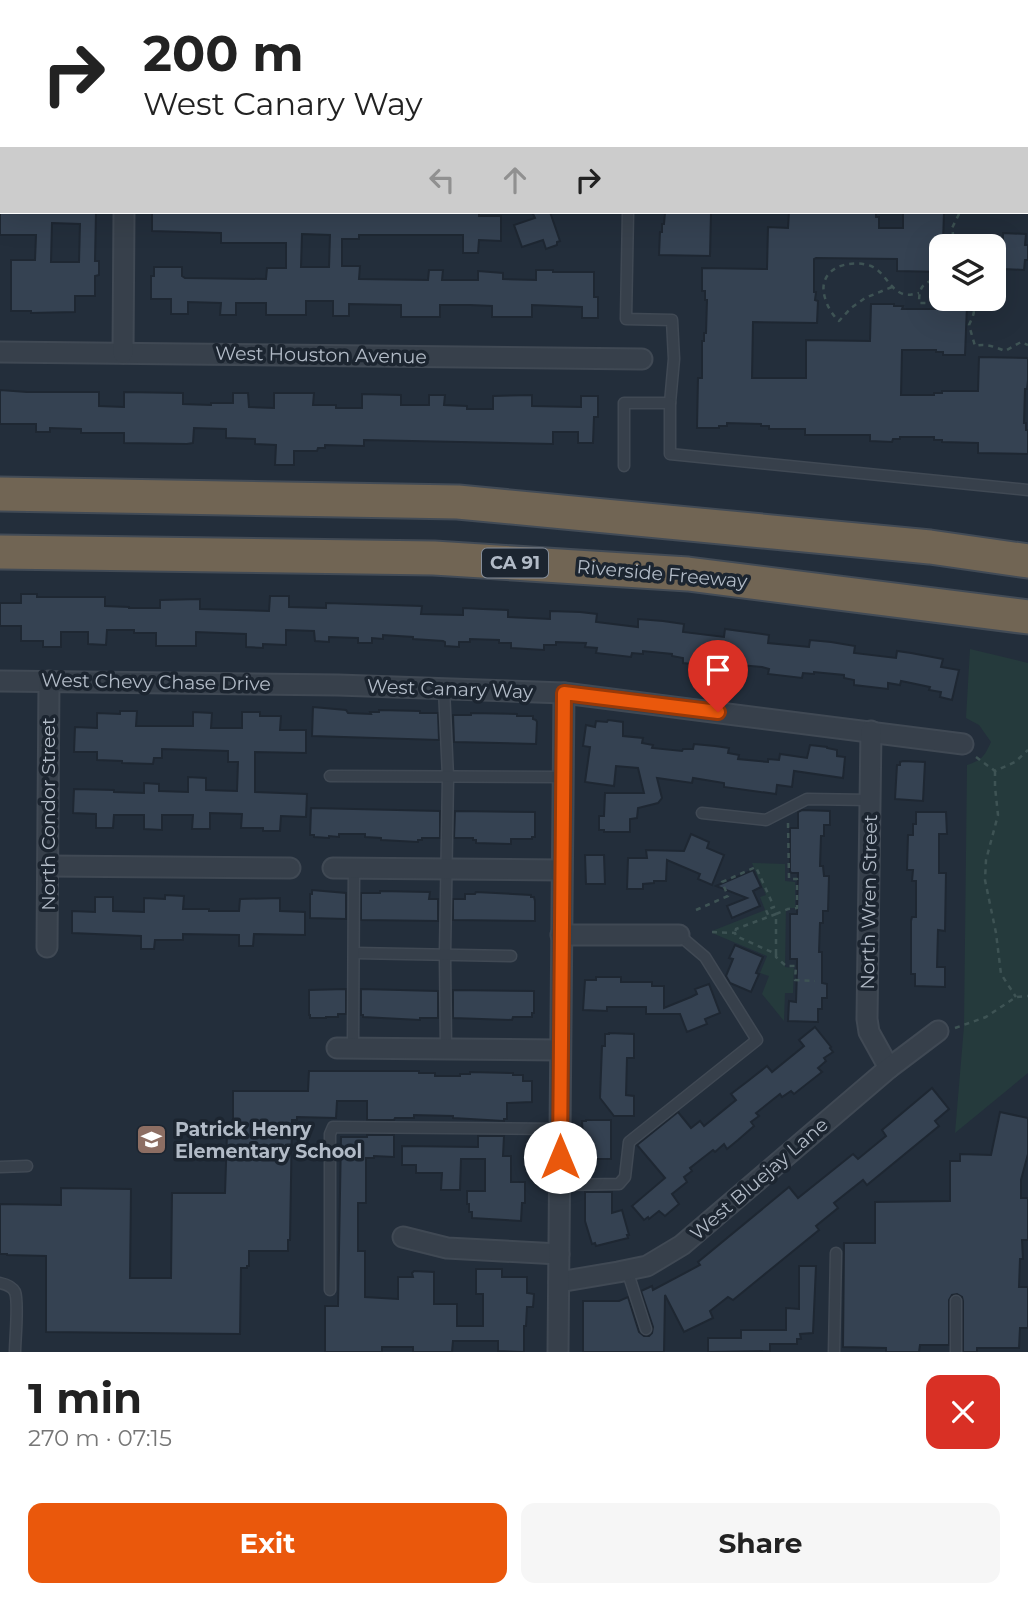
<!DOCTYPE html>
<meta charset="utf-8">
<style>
:root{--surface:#fff;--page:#f6f6f6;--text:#222;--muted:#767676;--accent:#ea580c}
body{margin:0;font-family:Montserrat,sans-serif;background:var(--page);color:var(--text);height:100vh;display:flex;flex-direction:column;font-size:26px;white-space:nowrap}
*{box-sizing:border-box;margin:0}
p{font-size:23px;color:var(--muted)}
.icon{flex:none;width:38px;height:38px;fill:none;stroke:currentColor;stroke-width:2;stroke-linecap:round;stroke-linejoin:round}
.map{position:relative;height:1352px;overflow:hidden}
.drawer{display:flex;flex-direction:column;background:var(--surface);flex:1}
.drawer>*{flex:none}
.hud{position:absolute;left:0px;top:0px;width:1029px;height:214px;box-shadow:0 7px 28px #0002;background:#fff;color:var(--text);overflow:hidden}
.fabs{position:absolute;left:929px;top:234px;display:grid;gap:14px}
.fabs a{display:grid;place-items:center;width:77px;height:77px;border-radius:14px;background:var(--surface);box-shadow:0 7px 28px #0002;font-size:35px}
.pin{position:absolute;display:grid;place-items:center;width:60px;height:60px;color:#fff;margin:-72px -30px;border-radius:50% 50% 50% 0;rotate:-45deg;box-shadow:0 0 7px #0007}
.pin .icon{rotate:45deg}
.me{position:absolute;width:77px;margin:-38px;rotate:0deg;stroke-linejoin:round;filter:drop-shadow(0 0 5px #0008)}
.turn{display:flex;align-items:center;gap:24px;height:147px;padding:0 28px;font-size:32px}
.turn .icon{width:91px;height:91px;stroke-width:2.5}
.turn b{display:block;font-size:49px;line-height:60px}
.lanes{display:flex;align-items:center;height:66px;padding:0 28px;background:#0003;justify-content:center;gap:35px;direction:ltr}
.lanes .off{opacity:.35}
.round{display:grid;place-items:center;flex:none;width:74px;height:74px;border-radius:14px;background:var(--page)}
.overview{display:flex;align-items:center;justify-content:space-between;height:119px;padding:0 28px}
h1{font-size:42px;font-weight:700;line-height:52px}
.cta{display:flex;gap:14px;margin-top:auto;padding:14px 28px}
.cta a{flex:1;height:80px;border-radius:14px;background:var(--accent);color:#fff;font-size:28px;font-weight:700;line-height:80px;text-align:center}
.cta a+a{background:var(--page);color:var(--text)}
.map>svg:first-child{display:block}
</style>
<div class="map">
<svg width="1028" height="1352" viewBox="0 0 1028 1352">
<rect width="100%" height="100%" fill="#232e3b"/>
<g fill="#253a3c">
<path d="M970 649 1028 663V1073L955 1133 964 1026 967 765C982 760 984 757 991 742L979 725 966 718Z"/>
<path d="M752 863 785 864V881L795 882V908H786L785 967 794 968 793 993H785L784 1021 762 994 769 976 760 973 767 956 712 933V931L765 910 760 897 766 895Z"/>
</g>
<g fill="#354252" stroke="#1e2732" stroke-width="2" fill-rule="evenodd">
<path d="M0 212H96L95 261H99V275L95 276V296H75V312L31 313V311H11V260H35L36 235H0ZM52 223 80 224 79 262H51Z"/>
<path d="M152 212 395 213V212H479V216H501V241L479 240 478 253H463V235H359V239H342V266H360L359 279 428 280 429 270H443L442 280H478V271L503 273V279L536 280V270H553V272H594V297H598V318H582V307L532 305V317H492V306L470 305H440V317H401V305L349 304V316H333V301H306V315H266V303H236V315H220L221 303 188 302V314H171V299H151V276H154V267H182V276L185 278 266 279 267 268H286V243H221V233L152 231ZM302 234 330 235 329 267H301Z"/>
<path d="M532 212H550L560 241 557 242V245L546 249 543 240 522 247 514 225 535 218Z"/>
<path d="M668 212H711L710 256 659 255 660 232H662V224H664L665 213H668Z"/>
<path d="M789 212H876V217H879V228H903V212H944L942 272 897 271V259L816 258 814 259V292H816L815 300 818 301 817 323 753 322 752 378H806V340L870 341 871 304H894V306H903L902 309H935V307H943V304L967 305 965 355H943V352H936V350H902L901 395H934V393H942V391H978L979 357 1028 358V380L1027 389H1025L1024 423H1026V430H1028V454L978 453V443L942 442V440H934V437H900V439H893L892 442 870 441V435H805V429H769V426H761V424L727 423V426H719V428H697L698 378H702V341H704V333H706L707 300H705V291H702V268L767 269 768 227 788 228Z"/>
<path d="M1003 233 1026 234 1025 245H1028V260H1025L1024 270 1003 269V259H995L996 244H1003Z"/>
<path d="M0 390 27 392H99V406L124 407V392L183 393V404L211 405V403H233V393H248L249 407 274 408V393H314L313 405H336V408H362V394L401 395V405H429V395H445L444 405 467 406V409H493V396L532 395V406L581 407V396H598V417H594L593 443H578V432H553V444L364 440V446L325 445V448H318L317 451H294V465H275L276 445 255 444V439L226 438V429L194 428 193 443 187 444 124 443V433H81V429L50 428V432H36V424H0Z"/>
<path d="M21 594H37V597H105V606L129 607V608H160V600L200 599V609L269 611 270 596H289V607L326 608V603L422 606 421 614 463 615V608L483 609 508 610V617L550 619V611L580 612 597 614 596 622 638 627V619L663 621 684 624 683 632 724 637 725 629 769 635 768 643 809 647 810 640 831 642 855 646 854 653 896 658 897 651 911 653 943 659 941 667 959 670 952 700 940 697 941 692 929 690 930 687 901 681 900 685 888 683V689L854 685V680L844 678V675L814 672V674L803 673 802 678 768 674 769 669 762 667 717 663 716 667 683 663V658L672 656V654L643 651V654L632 653 631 657 596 653 597 648 585 647 586 643 556 642V645H544V650L511 648V643H499V640L470 639V642H459V647L445 646V642L443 641 413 639V637L383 635V639L372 638V643H358V638L329 637V642L315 641 314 631 286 630V645L263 644V648L246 647V634L196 632V646H156V633H134V630H107L106 645 88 644V632H61V647H43V641H21V626H0V603H21Z"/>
<path d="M313 707 346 710 348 713 371 714 370 712H379V710L420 711V713H438L439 740 312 736Z"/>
<path d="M120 711H137L136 726H193V712L212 713 211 728H242V712H260V716H281L280 730H306V753L255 752V792L307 794 306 817 281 816 280 831H263V828H241L242 814 210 813V829H192L193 815H162V830L144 829V815H114L113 828H96V814L73 813 74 789 114 790V792L144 793V783L159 784V791L188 792V777L206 778V790L237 791 238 762H228V751L162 749V758H154L153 764 122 763V761L97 760V752H74L75 727 97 728V713L120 714Z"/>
<path d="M471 713 517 714V716H533V719L536 720 537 722 536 744 454 742 453 715H471Z"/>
<path d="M608 720 623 722V736L643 738 642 743 653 745 652 748 682 751 683 749H693L694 744 715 746 729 748 728 753 739 755 738 759 768 762V759L779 760 780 754 807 758 810 745 827 747V748L837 750V756L845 757 843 778 794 771 792 787 777 785 776 794 724 787V783L693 778 692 783 657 778 662 798 658 803 638 808 637 818 630 819V832H604V830H599V816H604L605 793H644L638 768 616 766 614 786 585 782 590 747 583 746 586 725 595 727 596 721 607 722Z"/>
<path d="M903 761 925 762 923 801 895 799 897 765H900V762Z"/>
<path d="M311 808 440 811V838H422V840H418V842L381 840V838L365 837V834H339V837L329 836V838L314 837V835H310Z"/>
<path d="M802 810 830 811V825H824V836H821L820 866H823L824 876H829L828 911H823V923H820L819 952H822V983L827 984V998H822V1009H818V1022L788 1021 789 1001 796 1002 797 971V959H790V914H797L798 873H791L790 871V828H798V812Z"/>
<path d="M455 811 535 812V837H532V839H511V844L476 843V840H473V838H454Z"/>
<path d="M916 812H946L947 834H939V873H946L945 931 938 930 937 967H945V987L915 986V974H911V921L912 917H916V881H912L913 870H907L908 835H913V824H916Z"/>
<path d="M691 834 709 842 707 848 724 855 712 885 698 879 700 874 667 860 666 881H654V883L643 884V889H627L628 858H647L646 850 684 851Z"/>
<path d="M585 855H604L605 884H586Z"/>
<path d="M753 870 761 887 753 891 760 906 732 918 727 906 747 898 716 886Z"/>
<path d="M312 890 346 893V919L310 918V894H312Z"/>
<path d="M380 891 430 892 429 899H438V921L361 920V893H380Z"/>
<path d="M476 892 531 895V897H534L535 901V921L453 920V899H465V894H475Z"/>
<path d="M165 895 184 896 183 909H209V911H239L240 899 280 898V911L305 912V935L254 934 253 946H239V935L183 934V940H155L154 949H141V936L72 933V911L95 912V897H113V911L144 912V898L165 899Z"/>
<path d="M735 945 763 957 756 973 759 974 751 992 730 983 726 976 733 959 729 958Z"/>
<path d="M596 977H621V982H652V986H664V1008L691 997 697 994 695 989 709 984 720 1013 705 1019 707 1024 687 1032 680 1014H646V1007H607V1011L583 1010 585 980H596Z"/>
<path d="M346 989V1014H338V1017H326V1018H310V1015H309V990Z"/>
<path d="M361 989 438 991V1018H420V1020L363 1017V1015H361Z"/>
<path d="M453 990 534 991V1013H532V1017H513L512 1020 453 1018Z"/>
<path d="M815 1027 831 1047 830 1048 833 1052 824 1058 826 1061 818 1068 822 1072 794 1094 791 1091 782 1097 780 1094 756 1113 759 1116 751 1122 754 1126 738 1140 727 1149 724 1144 715 1152 713 1150 690 1168 692 1171 684 1177 687 1182 672 1194 679 1204 665 1216 659 1211 649 1219 648 1217 644 1220 632 1206 665 1178 637 1145 678 1112 691 1128 700 1121 704 1126 736 1100 731 1094 748 1081 767 1066 772 1072 804 1046 799 1040Z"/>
<path d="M609 1033 634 1034V1058H627L626 1095 634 1096V1116H614L600 1098 602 1046H605V1034H609Z"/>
<path d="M309 1071H419V1073H435V1076H460V1074H470V1072L513 1073V1075H523V1081H532V1102L507 1103V1119H504V1121L453 1118V1116L414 1115V1118H395L394 1120H367V1101H337L336 1118 297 1117V1120H292L290 1240H288V1251H249V1266H247V1268H241L240 1334 46 1332V1256L7 1255V1254H0V1204L61 1205V1188L131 1189 130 1278H171L172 1193H225L227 1134H233V1091H308Z"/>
<path d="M932 1088 949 1109 935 1121 939 1126 867 1185 863 1180 834 1203 838 1208 816 1226 819 1230 733 1300 728 1297 710 1311 713 1318 684 1332 665 1295 664 1352H583V1301H619L628 1297 639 1332 644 1336H649L652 1333 653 1327 641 1291 652 1286 653 1290 700 1265 698 1262 789 1187 798 1198 853 1154 858 1159 886 1136 882 1130Z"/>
<path d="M1000 1112 1028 1118V1154L1021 1180V1198H1028V1240H1022L1023 1259H1020L1019 1287H1028V1328H1020L1019 1348H977V1352H963V1301L962 1297 957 1294 952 1295 949 1300V1345H920L919 1352H886V1348L843 1347 844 1243H875V1202L950 1201V1161H960V1154L991 1155Z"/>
<path d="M586 1120H611V1159H589V1157H586V1154H584L582 1121H586Z"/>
<path d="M367 1135H394V1157L374 1156V1158H366V1203H358V1251H365V1297L398 1299V1277H413L412 1273 414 1271 434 1272V1304H457V1326H483V1294H476V1269H502V1277H527V1293L534 1294 533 1307H527L526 1326H524V1352L498 1351V1341H453L452 1352H413V1347H382V1352H325V1306H338L341 1137H367Z"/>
<path d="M478 1136H504L503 1156H511V1182H525V1203H522L521 1221 472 1218V1212H469V1204H467V1191H485V1159H461L460 1190H441L442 1173H416V1165H402V1146L478 1147Z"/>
<path d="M585 1192H612V1213L622 1210 629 1235H627L628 1238 596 1246 595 1243 592 1244 585 1221Z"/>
<path d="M799 1266H816L813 1333 800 1334 801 1339H797V1344H770V1351L708 1352V1338H741V1330H786V1308L799 1309Z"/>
</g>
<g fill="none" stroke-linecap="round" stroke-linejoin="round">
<defs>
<g id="service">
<path d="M926 2V0"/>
<path d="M1027 152H1028"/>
<path d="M628 212 626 319 672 320 674 359 670 403"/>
<path d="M624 466V403H670V454L1028 490"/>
<path d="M444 689 448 777 445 954 446 1049"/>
<path d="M330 776 563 777"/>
<path d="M702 813 766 820 807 799 870 800"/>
<path d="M355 953 511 956"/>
<path d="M353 1048 354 868"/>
<path d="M0 1167 27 1166"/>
<path d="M559 1185 619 1184 625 1177 629 1142 757 1040 705 957 679 935"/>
<path d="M627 1270 646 1329"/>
<path d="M0 1283C5 1284 12 1286 15 1292 19 1302 15 1340 15 1352"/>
<path d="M330 1290V1134L333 1127 560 1129"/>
<path d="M834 1352 836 1253"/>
<path d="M956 1352V1301"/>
</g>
<g id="minor">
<path d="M127 2V0"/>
<path d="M511 2V0"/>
<path d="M0 160H2"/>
<path d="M0 352 642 359"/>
<path d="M123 353 124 212"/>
<path d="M0 681 338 685 564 693 963 744"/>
<path d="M871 731 867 1019 869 1032 889 1068"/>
<path d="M48 866 290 868"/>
<path d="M333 868 562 870"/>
<path d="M561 935H679"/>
<path d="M47 947 49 681"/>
<path d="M337 1048 560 1050"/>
<path d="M403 1237 447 1248 559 1254"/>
<path d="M559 1282 618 1272 647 1266 682 1245 889 1068 938 1031"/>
<path d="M558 1352 564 693"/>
</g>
<g id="motorway">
<path d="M0 494 458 502 930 547 1028 561"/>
<path d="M0 552 434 558 688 574 1028 617"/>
</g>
</defs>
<use href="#service" stroke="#404954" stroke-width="13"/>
<use href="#minor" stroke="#404954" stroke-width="23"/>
<use href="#motorway" stroke="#424b56" stroke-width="37"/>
<g stroke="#3e5354" stroke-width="2.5" stroke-dasharray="5 5" stroke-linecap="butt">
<path d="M955 247 952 228 960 212"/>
<path d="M942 279C924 281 919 285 919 303H972C976 312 973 316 969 325L975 346C986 343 995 347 1005 351L1021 342 1028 345"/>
<path d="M892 287 865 298 851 308 839 321C833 316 827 306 825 298 816 269 848 258 871 266 885 272 889 289 903 294 909 296 913 294 919 293"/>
<path d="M976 757 995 771 1015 762 1028 750"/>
<path d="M995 771V787L998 815 986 860 985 880 996 933 1001 974 1016 997"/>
<path d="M696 910 728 896 722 882 756 867 774 907 766 910 769 917"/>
<path d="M776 914 788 909 797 908V879H789L788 823"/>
<path d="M712 932 735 933 736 936 776 954V914L736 929 735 933"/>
<path d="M776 954V957L786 966H796L795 980 815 981"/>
<path d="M955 1028 986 1017 1016 997 1028 996"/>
</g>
<use href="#service" stroke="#37404b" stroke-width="10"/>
<use href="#minor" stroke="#37404b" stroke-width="19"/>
<use href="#motorway" stroke="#716554" stroke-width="33"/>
</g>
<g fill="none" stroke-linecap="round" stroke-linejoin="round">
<defs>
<path id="route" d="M560 1157 564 693 718 712"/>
</defs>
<use href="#route" stroke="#983908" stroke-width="18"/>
<use href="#route" stroke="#ea580c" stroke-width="12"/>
</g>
<defs>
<symbol id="school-square" viewBox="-11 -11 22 22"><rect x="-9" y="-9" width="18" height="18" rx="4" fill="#8d6e63" stroke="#1c2530"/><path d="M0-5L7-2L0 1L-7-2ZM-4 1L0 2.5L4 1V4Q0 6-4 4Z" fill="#fff"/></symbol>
</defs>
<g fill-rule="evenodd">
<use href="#school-square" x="134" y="1122" width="35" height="35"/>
</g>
<g text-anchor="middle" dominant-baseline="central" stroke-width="7" stroke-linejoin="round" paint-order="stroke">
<rect fill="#1c2530" stroke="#858e9a" stroke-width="2" x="482" y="548.5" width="66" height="29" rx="5"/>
<g font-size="18" font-weight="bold" fill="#b2bbc7">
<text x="515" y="563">CA 91</text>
</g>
<g font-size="19" fill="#b2bbc7" stroke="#1c2530">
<text transform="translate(321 355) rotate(1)">West Houston Avenue</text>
<text transform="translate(662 574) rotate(5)">Riverside Freeway</text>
<text transform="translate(156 682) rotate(1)">West Chevy Chase Drive</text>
<text transform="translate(450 689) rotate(2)">West Canary Way</text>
<text transform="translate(48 814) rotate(-90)">North Condor Street</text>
<text transform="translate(869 902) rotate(-89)">North Wren Street</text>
<text transform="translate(759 1179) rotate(-41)">West Bluejay Lane</text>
</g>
<g font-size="19" font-weight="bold" fill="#b2bbc7" stroke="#1c2530" text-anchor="start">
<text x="175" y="1129">Patrick Henry<tspan x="175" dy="22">Elementary School</tspan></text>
</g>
</g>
</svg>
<div class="fabs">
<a><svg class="icon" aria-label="layers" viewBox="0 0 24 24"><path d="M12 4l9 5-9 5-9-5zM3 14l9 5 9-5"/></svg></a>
</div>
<div class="pin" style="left:718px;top:712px;background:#d93025"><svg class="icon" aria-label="arrive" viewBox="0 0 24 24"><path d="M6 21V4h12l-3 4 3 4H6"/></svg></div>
<svg class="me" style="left:560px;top:1157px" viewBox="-20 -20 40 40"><circle r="19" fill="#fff"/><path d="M0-13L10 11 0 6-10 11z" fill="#ea580c"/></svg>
<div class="hud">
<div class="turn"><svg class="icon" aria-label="right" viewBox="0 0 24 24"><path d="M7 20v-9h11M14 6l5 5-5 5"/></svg><div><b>200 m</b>West Canary Way</div></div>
<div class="lanes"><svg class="icon off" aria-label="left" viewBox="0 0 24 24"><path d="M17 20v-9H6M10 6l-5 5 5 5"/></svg><svg class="icon off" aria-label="ahead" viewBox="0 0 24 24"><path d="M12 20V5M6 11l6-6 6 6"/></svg><svg class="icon" aria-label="right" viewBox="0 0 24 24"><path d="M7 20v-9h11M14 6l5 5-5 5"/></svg></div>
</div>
</div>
<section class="drawer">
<div class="overview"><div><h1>1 min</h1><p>270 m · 07:15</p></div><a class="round" style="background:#d93025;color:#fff"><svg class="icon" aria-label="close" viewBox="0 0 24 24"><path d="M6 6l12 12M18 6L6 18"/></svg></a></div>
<div class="cta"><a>Exit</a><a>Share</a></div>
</section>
